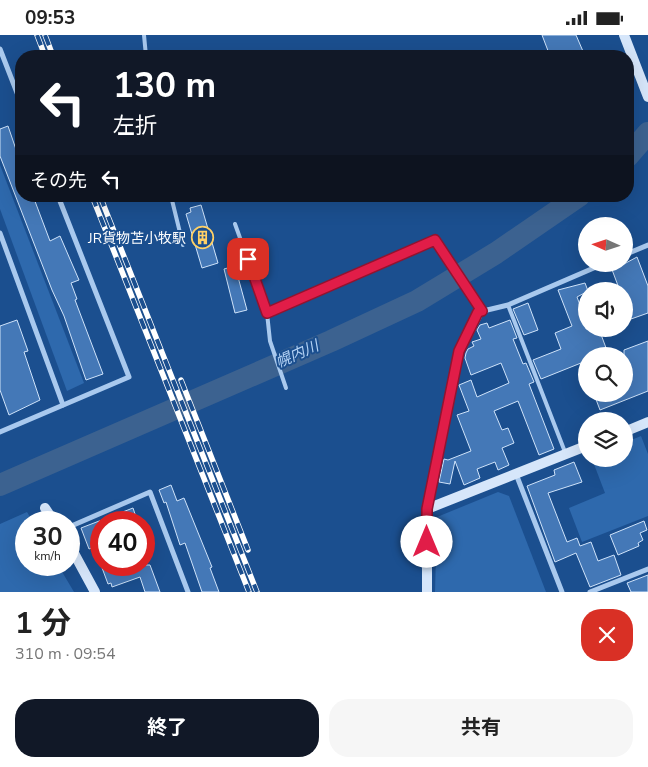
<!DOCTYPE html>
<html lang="ja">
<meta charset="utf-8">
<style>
:root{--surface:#fff;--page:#f6f6f6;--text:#222;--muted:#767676;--accent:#111827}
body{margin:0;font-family:"Nunito Sans","Noto Sans JP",sans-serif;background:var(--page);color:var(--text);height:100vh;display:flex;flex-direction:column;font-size:19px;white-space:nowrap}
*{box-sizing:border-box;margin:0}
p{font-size:16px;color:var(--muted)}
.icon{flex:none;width:28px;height:28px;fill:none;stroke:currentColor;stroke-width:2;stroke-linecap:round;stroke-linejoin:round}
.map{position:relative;height:557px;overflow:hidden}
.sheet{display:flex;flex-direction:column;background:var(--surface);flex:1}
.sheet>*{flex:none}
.top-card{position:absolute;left:15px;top:15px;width:619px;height:152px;border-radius:20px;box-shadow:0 5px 20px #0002;background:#111827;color:#fff;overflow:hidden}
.needle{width:32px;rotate:273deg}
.buttons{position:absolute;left:578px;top:182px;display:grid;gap:10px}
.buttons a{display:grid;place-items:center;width:55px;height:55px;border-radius:50%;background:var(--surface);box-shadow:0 5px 20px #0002;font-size:25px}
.speed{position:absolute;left:15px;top:476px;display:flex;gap:10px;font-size:25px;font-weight:700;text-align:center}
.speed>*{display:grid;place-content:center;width:65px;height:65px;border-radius:50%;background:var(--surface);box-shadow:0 5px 20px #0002;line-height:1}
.speed small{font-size:12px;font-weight:400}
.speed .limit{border:8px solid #d22;background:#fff;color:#111}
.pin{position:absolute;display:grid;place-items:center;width:42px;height:42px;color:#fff;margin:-21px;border-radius:10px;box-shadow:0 2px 8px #0006}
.me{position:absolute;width:55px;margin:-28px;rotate:0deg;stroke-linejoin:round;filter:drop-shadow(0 0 4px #0008)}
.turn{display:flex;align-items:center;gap:18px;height:105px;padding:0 15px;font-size:22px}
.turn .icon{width:65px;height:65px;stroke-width:2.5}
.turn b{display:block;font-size:35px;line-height:42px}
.then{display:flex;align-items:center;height:48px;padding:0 15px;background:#0003;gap:10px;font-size:19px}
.round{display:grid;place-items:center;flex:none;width:52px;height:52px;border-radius:20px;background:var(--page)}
.overview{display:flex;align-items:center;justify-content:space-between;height:85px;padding:0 15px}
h1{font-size:30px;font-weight:700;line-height:38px}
.primary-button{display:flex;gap:10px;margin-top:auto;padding:10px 15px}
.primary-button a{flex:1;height:58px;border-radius:20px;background:var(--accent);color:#fff;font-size:20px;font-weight:700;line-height:58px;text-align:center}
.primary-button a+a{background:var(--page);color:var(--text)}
.status{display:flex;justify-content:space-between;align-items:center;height:35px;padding:0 25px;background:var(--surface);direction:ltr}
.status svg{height:14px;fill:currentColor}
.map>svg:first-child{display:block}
</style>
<div class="status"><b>09:53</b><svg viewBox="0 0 49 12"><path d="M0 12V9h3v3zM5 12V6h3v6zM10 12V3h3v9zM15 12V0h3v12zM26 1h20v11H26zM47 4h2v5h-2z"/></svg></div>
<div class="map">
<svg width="648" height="557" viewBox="0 0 648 557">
<rect width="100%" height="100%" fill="#1b4f8f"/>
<g fill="#2e69ad">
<path d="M0 130 84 348 67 356 0 174Z"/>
<path d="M641 401 648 419V481L582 507 569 473 605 458 592 424H624V408Z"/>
<path d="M498 457 509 461 546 557H435L437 482Z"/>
<path d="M27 477 33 487 26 488V530H58L74 557H0V489Z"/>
</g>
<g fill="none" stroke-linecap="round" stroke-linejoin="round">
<g stroke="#3c6290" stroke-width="22">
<path d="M628 121 648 98"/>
<path d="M0 450 331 306 417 266 496 218 579 161"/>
</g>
</g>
<g fill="#4478b7" stroke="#cfe3fa">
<path d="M542 0H576L585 21H550Z"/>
<path d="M8 91 21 129V161H33L50 206 60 201 79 245 71 248 77 264 75 265 103 339 86 345 64 281 52 255 0 121V94Z"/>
<path d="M201 170 218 228 202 233 186 179 191 177 190 173Z"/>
<path d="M637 222 648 251V278L631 284 624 265V256H620L611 232 624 229Z"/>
<path d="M235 231 247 275 235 278 224 234Z"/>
<path d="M585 248 588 256 577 262 586 286V294H599L609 321H586V326L541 344 533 325 561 314 555 298 572 291 558 255Z"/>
<path d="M528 268 538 295 524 300 513 274Z"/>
<path d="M17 285 28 316 24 317 40 365 9 380 0 355V291Z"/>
<path d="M510 285 517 303 513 304 523 329 526 328 534 347 529 349 554 414 539 420 518 366 494 376 502 395 508 393 514 408 502 413 509 430 498 435 495 427 477 434 480 443 464 450 455 426 450 449 439 447 444 424 448 425 471 416 457 380 469 376 459 350 471 345 477 362 509 348 501 328 471 340 465 323 466 318 468 314 474 311 472 307 481 304 477 295 480 290 487 288 489 293Z"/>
<path d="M648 306V356L600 375 594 359H624V315Z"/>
<path d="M574 427 582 447 548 458 567 507 577 503 580 511 591 507 598 526 614 520 621 540 590 552 576 518 555 527 527 451 555 440 554 435Z"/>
<path d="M171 450 177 466 184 463 212 532 210 533 219 557H202L185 508 180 510 166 467 164 468 159 455Z"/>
<path d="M133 473 138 488H101V509L89 514 81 493Z"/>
<path d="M644 486 647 495 640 498 643 505 638 508 639 511 618 520 610 500Z"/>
<path d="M101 530H150L160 557H145L140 542 112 552 111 548 108 549Z"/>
<path d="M648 540V557H631L627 548Z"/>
</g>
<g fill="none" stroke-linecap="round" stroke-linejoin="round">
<g stroke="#a9c9ee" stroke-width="4">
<path d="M144 0 146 21"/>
<path d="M171 161 183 210"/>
<path d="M235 189 267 278 435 205 475 266"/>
<path d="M508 270 565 417"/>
<path d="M267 278 270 306 286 353"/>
</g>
<g stroke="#a9c9ee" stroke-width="5">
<path d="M0 14 21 68"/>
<path d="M0 198 63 370"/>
<path d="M624 220 648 210"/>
<path d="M475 266 482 276"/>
<path d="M479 277 508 270 603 229"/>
<path d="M0 397 129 342 58 161"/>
<path d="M516 439 562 557"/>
<path d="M69 492 150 457 188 557"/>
<path d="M590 557 648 534"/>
</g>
<g stroke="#d6e6fa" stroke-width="10">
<path d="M624 0 648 62"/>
<path d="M624 397 648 387"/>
<path d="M45 473 55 488"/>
<path d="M427 474 586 411"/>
<path d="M69 509 95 557"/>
<path d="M427 557V474L459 316 479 277"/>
</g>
<defs>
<g id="rail">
<path d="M37 0 45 21"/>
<path d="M45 0 53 21"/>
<path d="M92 161 249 557"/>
<path d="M100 161 257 557"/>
<path d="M181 345 248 515"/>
</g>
</defs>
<use href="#rail" stroke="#fff" stroke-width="5.5"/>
<use href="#rail" stroke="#1b4f8f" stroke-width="4" stroke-dasharray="11" stroke-linecap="butt"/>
</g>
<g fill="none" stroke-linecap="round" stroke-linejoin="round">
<defs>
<path id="route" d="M248 224 267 278 435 205 482 276 478 277 459 316 427 474V507"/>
</defs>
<use href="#route" stroke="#92132f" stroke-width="12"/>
<use href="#route" stroke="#e11d48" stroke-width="9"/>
</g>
<defs>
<symbol id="building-ring" viewBox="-11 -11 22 22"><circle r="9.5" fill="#1b4f8f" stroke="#ffd166" stroke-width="1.5"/><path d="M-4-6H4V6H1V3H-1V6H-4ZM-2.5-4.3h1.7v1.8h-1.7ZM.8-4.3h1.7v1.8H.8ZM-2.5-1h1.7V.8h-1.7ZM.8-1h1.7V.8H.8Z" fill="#ffd166"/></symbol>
</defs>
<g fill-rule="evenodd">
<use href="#building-ring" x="190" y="190" width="25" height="25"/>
</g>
<g text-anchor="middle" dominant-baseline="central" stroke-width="4" stroke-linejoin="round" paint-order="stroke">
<g font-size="14" fill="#fff" stroke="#1b4f8f" text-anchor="end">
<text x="186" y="203">JR貨物苫小牧駅</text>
</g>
<g font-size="15" font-style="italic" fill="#b5d3f5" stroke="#1b4f8f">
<text transform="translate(297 319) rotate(-24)">幌内川</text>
</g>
</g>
</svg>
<div class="buttons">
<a><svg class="needle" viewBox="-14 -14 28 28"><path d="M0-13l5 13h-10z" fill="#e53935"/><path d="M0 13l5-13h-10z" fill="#767676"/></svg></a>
<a><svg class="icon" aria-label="sound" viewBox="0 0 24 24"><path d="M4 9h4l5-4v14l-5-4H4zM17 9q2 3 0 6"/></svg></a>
<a><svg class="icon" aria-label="search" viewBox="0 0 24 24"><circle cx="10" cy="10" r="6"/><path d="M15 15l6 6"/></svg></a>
<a><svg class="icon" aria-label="layers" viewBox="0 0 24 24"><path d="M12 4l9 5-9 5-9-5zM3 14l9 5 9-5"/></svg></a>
</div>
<div class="speed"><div>30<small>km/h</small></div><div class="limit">40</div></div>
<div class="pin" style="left:248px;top:224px;background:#d93025"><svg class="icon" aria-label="arrive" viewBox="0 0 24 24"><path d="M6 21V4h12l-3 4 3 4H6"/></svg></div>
<svg class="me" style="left:427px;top:507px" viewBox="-20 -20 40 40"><circle r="19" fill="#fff"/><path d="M0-13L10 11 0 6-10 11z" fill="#e11d48"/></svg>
<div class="top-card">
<div class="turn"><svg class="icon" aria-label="left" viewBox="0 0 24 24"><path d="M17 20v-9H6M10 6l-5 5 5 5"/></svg><div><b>130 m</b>左折</div></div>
<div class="then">その先<svg class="icon" aria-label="left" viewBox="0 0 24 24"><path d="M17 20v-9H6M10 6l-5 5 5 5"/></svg></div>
</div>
</div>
<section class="sheet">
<div class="overview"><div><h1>1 分</h1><p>310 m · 09:54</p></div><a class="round" style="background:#d93025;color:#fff"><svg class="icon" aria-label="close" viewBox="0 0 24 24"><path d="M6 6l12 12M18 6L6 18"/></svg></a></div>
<div class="primary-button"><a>終了</a><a>共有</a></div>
</section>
